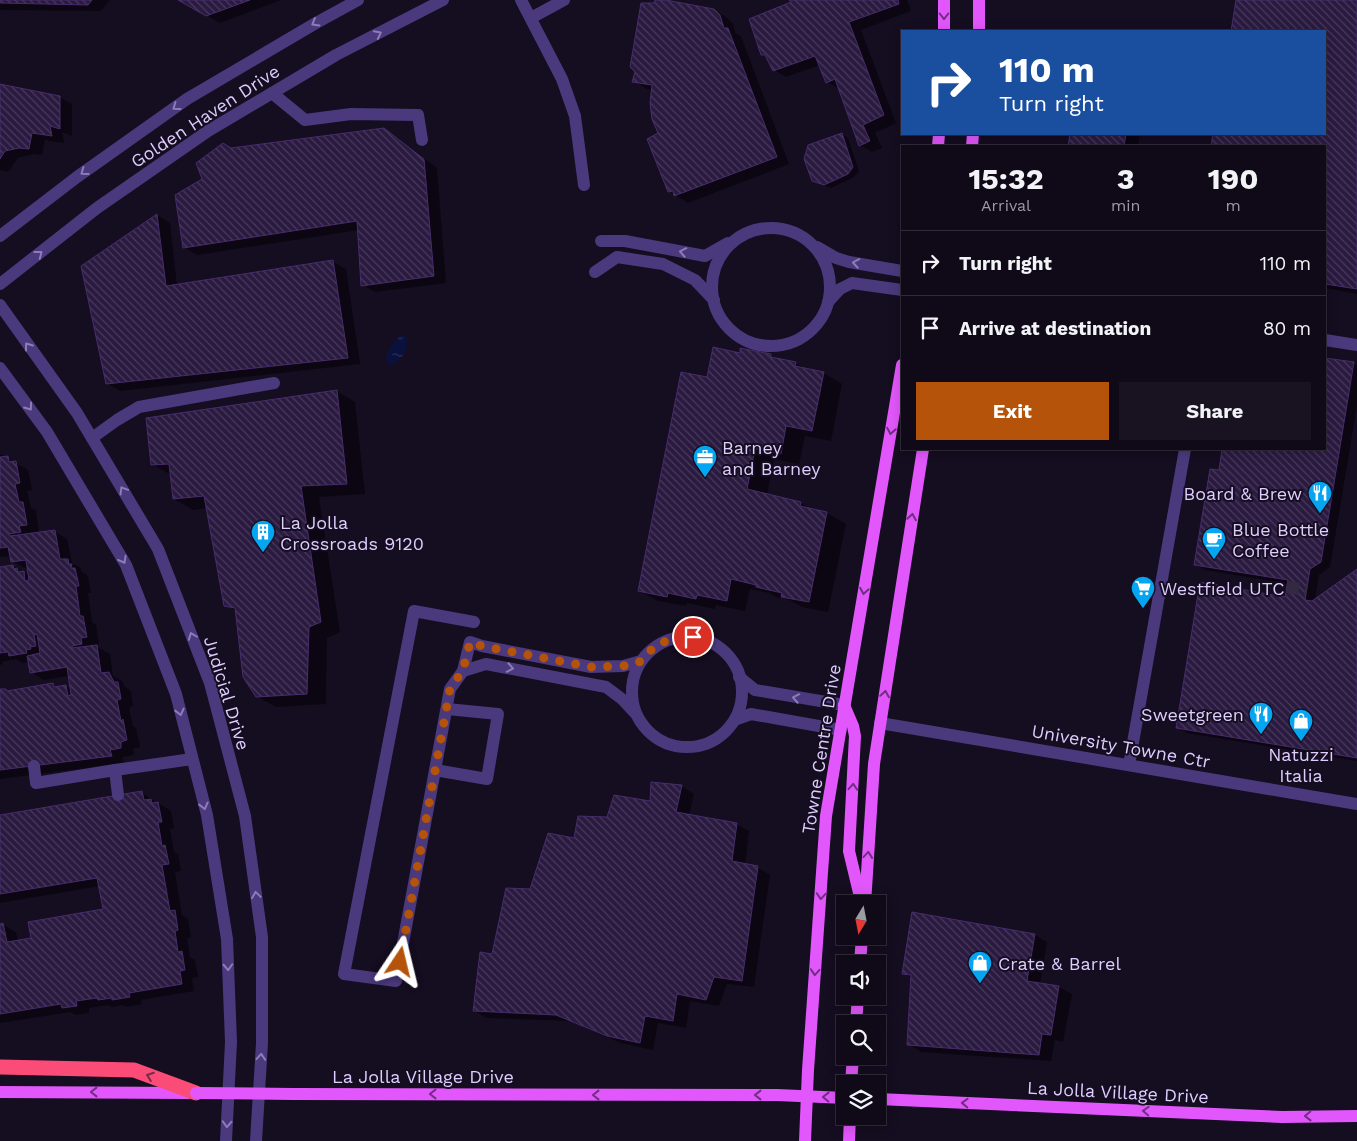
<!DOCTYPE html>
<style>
:root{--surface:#100a18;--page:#191321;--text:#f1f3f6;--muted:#9c9aa2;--line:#302b37;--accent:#b45309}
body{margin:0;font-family:"Work Sans",sans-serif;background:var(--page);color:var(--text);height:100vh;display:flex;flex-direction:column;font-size:19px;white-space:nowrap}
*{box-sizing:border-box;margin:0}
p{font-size:16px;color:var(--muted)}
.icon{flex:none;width:28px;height:28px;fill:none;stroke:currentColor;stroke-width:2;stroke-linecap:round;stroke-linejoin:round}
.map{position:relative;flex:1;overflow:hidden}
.details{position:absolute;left:901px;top:145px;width:425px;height:305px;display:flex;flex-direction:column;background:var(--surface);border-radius:0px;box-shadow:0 2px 12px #0003,0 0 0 1px var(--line)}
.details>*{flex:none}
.guide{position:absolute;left:901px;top:30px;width:425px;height:105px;border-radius:0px;box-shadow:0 2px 12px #0003,0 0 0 1px var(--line);background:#1a4fa0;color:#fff;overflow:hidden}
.needle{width:32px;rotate:190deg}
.fabs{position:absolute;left:836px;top:895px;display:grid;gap:10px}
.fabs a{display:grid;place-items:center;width:50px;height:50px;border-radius:0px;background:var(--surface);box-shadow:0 2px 12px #0003,0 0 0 1px var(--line);font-size:25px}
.pin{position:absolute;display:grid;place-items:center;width:42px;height:42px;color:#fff;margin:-21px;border:2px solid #fff;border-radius:50%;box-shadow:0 1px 5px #0007}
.me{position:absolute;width:55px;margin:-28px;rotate:10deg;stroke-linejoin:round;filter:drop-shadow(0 0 4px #0008)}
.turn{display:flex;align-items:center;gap:18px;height:105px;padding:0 15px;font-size:22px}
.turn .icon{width:65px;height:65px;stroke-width:2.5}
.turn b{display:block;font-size:35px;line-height:42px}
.eta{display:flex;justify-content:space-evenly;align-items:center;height:85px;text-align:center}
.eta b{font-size:30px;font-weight:700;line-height:35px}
.button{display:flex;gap:10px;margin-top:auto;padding:10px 15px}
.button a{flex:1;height:58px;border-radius:0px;background:var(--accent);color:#fff;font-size:20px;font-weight:700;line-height:58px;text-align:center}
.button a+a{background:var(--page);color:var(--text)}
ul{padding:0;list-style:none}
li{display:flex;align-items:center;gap:15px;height:65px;padding:0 15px;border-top:1px solid var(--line)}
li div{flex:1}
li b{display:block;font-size:19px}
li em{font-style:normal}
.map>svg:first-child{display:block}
</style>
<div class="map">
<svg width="1357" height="1141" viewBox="0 0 1357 1141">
<defs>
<pattern id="water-ripples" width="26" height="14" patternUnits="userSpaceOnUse" patternTransform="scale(1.25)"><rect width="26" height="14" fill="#0a113c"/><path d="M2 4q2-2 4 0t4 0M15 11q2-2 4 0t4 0" fill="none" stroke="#2d3259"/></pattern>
<pattern id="building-back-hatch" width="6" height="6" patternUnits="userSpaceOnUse" patternTransform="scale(1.25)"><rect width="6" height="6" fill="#2a1a40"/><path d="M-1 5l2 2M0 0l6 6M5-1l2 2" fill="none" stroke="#483a5d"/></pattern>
</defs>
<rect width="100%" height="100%" fill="#150d20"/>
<path fill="url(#water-ripples)" d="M402 335 406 336C410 348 402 362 389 365L386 360C388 350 392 341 402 335Z"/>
<g fill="#0007">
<path d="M0 0H110L101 11 2 10 0 9Z"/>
<path d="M180 0H281L220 23Z"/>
<path d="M656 0 714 10 727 18 733 24 735 33 741 36 789 164 688 203 669 191 653 90 647 89 634 81Z"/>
<path d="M790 0H907L911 11 861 30 896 123 875 133 882 148 872 152 860 145 840 89 827 82 820 65 786 77 774 70 768 58 762 55 793 2Z"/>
<path d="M1238 0H1357V294L1325 288V146H1212L1215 134H1325V31H1232Z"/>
<path d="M0 85 59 97 72 104V136L62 132 64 143 45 140 42 155 33 154 18 158 8 172 0 170Z"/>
<path d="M383 129 397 137 437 168 446 283 375 292 363 285 359 230 197 255 184 247 204 180 231 149Z"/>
<path d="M842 134 848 138 859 171 854 177 831 188 820 184 813 180Z"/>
<path d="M1072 134H1140L1138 146H1070Z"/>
<path d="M157 215 170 223 177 286 333 262 346 269 360 364 120 391 107 383Z"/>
<path d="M741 354 771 355 779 360 796 363 806 370 824 373 842 384 831 441 805 436 799 464 774 459 767 495 801 503 812 510 827 513 846 524 828 612 802 607 790 600 776 597 769 593 750 589 745 611 716 605 715 609 687 603 686 606 658 601 639 590 708 379Z"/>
<path d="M1325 359 1354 364 1357 366V405L1330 567 1319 575 1315 600 1357 571V761L1187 733 1177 727 1286 598 1288 584 1205 570 1196 565 1220 472 1223 449H1325Z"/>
<path d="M337 391 355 402 365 494 319 497 340 632 327 638 326 704 276 707 256 696 237 611 226 605 208 508 193 510 174 499 171 475 152 464Z"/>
<path d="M0 454 28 470 32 490 27 491 31 508 36 510 39 533 54 531 67 539 72 563 81 568V571L88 576 91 593H88L92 622 96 625 99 644 93 645V647H97L110 654 113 676 122 681 125 687 131 691 133 706 129 708 133 726 136 728 140 747 133 749 134 755 123 757 124 763 0 779V691L6 690 9 692 53 685 57 687 66 686 71 689 69 676 44 680 31 672 29 662 23 663 16 659 2 662 3 664 0 665V568L13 566 30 576 28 568H25L12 561 11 556 0 557Z"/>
<path d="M681 786 694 794 689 816 736 824 749 831 745 865 757 867 770 875 754 987 727 984 719 1006 690 1001 686 1028 658 1023 653 1050 621 1043 570 1021 487 1018 474 1011 493 955 531 890 575 840 608 818 651 803Z"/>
<path d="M142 793 171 811 174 828 170 829 174 852 178 854 181 871 175 872 182 915 188 919 191 937 187 938 190 958 195 960 198 977 192 978 194 991 141 1000 142 1004 126 1007 123 1005 112 1007 108 1005 89 1008V1013L76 1015 70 1012 0 1023V925H3L16 932 18 941 33 939 104 910 100 886 0 903V816Z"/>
<path d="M1035 935 1047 942 1040 984 1059 987 1072 994 1063 1042 1055 1040 1051 1061 921 1052 909 1044 912 978 903 973Z"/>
</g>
<g fill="url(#building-back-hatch)" stroke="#472c6c">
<path d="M0 0H92L88 5 0 3Z"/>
<path d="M178 0H250L206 16Z"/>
<path d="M655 0H666L714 9 720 15 724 28H728L777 157 674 196 673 191 668 192 647 139 658 133 652 119 650 103 652 85 632 82 635 72 630 67 641 3H654Z"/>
<path d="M789 0H898L899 4 849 22 884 115 863 125 870 141 859 146 835 79 826 83 815 56 773 71 765 55H761L749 19 791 2Z"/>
<path d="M1236 0H1357V289L1325 284V146H1211L1213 134H1325V31H1231Z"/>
<path d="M0 84 60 96V129L50 126 52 136 32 133 29 149 19 148 5 151 0 159Z"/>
<path d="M384 128 424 159 434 276 361 286 357 221 183 248 175 195 202 179 196 163 223 143 231 148Z"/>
<path d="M842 133 853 167 848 174 824 185 812 181 804 159 808 145Z"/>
<path d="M1070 134H1126L1124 146H1068Z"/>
<path d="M157 214 166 286 333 260 348 358 106 384 81 266Z"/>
<path d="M713 347 740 353V348L771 354V357L796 362 795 366 824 372 812 431 786 426 781 454 755 449 747 489 801 502 800 506 827 512 809 602 781 597 782 593 756 587V585L731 579 727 601 697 595 696 599 668 593 667 597 638 591 681 372 707 377Z"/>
<path d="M1325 358 1354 362 1321 562 1310 569 1305 600 1312 601 1357 569V758L1176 728 1200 582 1285 597 1288 580 1194 565 1210 469 1219 470 1222 449H1325Z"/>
<path d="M337 390 347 484 301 486 321 622 309 627 307 694 256 697 243 677 235 608 224 606 204 496 173 499 169 464 151 465 146 418Z"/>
<path d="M8 456 9 462 16 461 20 483 15 484 19 502H23L27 525 19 526 21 532 9 534 10 536 55 530 60 559H68L69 564H72L71 568H75L79 586H76L80 616H83L87 637 81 638 82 644 72 646V648L97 645 101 673 109 672 114 682H118L121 699 117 700 121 721 123 719 127 740 121 742V748L110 750 112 756 0 770V689H6L7 691 53 683 54 687 66 685 68 696 71 695 67 667 30 673 27 656 40 653 37 634 34 635 36 646 30 647 31 649 26 650 27 653 9 656 8 652 0 653V567L13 565 14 569 17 568 18 572 24 571 25 581 29 580 26 560 11 562 8 547 0 548V457Z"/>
<path d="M651 782 682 785 676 812 737 823 732 861 758 866 742 981 714 977 706 1000 677 994 673 1021 645 1016 640 1043 607 1036 556 1015 473 1011 480 952 492 954 506 888 530 889 548 833 574 838 578 816 607 817 614 795 650 801Z"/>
<path d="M142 791 144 800 151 799 152 803 158 802 162 822H158L162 846 165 845 169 864 162 865 170 911 175 910 178 930 175 931 178 952 182 951 185 970 180 971 182 984 129 993 130 997 112 1000V998L98 1000 97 998 76 1001 77 1006 62 1008 61 1004 0 1014V924L3 923 7 942 31 938 28 922 103 909 97 878 0 894V815Z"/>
<path d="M912 912 1035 934 1027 981 1059 986 1051 1035 1042 1034 1039 1055 907 1045 911 975 902 974Z"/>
</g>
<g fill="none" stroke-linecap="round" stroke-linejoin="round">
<path stroke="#332a41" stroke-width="12" stroke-dasharray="12 6" stroke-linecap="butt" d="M1287 587 1307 590"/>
<g stroke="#4b397e" stroke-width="12">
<path d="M521 0 562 79 575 116 584 185"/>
<path d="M531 18 564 0"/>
<path d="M272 93 305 120 351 114 418 115 422 140"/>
<circle cx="771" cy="287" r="59"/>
<path d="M0 236 77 177 187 99 316 23 358 0"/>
<path d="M601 241H625L705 256 728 243"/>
<path d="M817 247 836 258 849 262 902 271"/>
<path d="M595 272 617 257 663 264 695 280 714 300"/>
<path d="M0 284 97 208 208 131 336 55 443 0"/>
<path d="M828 302 840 289 852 283 902 290"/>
<path d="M0 305 77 413 158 549 210 683 245 816 262 937V1043L256 1141"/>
<path d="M1325 340 1357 345"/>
<path d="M0 368 47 432 126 565 176 694 207 815 227 939 231 1042 226 1141"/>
<path d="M92 438 117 420 139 407 274 383"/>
<path d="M474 622 414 611 344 974 396 981 450 689 463 671 470 642 482 646 591 667 623 666 641 661"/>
<circle cx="687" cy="692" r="55"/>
<path d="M463 671 486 664 606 687 622 699 635 713"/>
<path d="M739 677 755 690 844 705"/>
<path d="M737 719 751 714 841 730"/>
<path d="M880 723 1357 804"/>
<path d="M1129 765 1185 449"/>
<path d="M34 766 36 783 115 770"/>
<path d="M435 770 487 779 498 714 447 709"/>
<path d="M118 795 115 770 192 759"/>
</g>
<g stroke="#e257fb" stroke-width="12">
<path d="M944 31V0"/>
<path d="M979 31V0"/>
<path d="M938 146 939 134"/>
<path d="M972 146 973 134"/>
<path d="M844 705 853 726 855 736 849 851 861 901"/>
<path d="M865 904 874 764 923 449"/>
<path d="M860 964 862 936"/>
<path d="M856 1024 858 996"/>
<path d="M851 1084 853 1056"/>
<path d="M0 1092 188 1093"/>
<path d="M293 1094 777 1095 845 1098"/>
<path d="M878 1099 1282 1117 1357 1116"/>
<path d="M805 1141 808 1070 826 816 902 365"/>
<path d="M849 1141 850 1116"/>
</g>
<path stroke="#fb4c78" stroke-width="15" d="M0 1067 134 1070 196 1093"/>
<path stroke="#e257fb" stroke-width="12" d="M196 1093 293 1094"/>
</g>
<defs><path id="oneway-chevron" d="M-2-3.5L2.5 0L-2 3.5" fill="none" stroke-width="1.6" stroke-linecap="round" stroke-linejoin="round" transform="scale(1.25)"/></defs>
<g stroke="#712e83">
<use href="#oneway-chevron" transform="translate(944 16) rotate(90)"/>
<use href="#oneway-chevron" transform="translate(891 431) rotate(100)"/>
<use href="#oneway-chevron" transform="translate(912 517) rotate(-81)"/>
<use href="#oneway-chevron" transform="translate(864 591) rotate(100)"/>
<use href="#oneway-chevron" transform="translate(885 694) rotate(-81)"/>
<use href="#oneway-chevron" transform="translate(853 787) rotate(-86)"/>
<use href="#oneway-chevron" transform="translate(868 855) rotate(-85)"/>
<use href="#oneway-chevron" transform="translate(821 896) rotate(94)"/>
<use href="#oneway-chevron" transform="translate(815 972) rotate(94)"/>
<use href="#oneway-chevron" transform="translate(94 1092) rotate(-180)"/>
<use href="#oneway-chevron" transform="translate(433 1094) rotate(-180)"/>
<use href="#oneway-chevron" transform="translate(596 1095) rotate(-180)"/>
<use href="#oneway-chevron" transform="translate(758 1095) rotate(-180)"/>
<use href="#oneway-chevron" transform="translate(826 1097) rotate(-179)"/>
<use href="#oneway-chevron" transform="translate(965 1103) rotate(-178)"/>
<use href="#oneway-chevron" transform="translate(1146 1111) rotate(-177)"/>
<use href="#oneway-chevron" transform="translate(1308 1116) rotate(179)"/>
</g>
<g stroke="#8d7cb8">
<use href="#oneway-chevron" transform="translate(315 23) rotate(150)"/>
<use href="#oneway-chevron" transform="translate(378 34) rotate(-27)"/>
<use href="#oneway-chevron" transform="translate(176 107) rotate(144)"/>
<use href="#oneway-chevron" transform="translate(84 172) rotate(144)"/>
<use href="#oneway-chevron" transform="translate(683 252) rotate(-169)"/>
<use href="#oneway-chevron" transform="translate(39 254) rotate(-38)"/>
<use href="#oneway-chevron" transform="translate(856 263) rotate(-170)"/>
<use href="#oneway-chevron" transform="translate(28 346) rotate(-126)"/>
<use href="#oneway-chevron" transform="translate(29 407) rotate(54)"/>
<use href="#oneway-chevron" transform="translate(123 490) rotate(-121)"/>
<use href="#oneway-chevron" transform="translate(123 560) rotate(61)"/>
<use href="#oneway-chevron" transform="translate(192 636) rotate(-111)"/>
<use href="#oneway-chevron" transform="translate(510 668) rotate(11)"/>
<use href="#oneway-chevron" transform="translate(796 698) rotate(-169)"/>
<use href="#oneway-chevron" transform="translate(180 712) rotate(76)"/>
<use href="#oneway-chevron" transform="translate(204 806) rotate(76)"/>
<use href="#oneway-chevron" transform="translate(256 895) rotate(-98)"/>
<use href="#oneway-chevron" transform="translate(228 967) rotate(87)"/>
<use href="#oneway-chevron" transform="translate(261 1057) rotate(-86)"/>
<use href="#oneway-chevron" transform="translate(227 1124) rotate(93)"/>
</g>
<use stroke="#7c2948" href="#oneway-chevron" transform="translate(150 1076) rotate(-160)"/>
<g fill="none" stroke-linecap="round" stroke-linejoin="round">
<path stroke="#b45309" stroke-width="9" stroke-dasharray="0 16.2" d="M400 962 450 689 463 670 470 642 482 646 591 667C605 666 630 668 641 661 646 658 649 652 652 649 664 639 679 638 693 637"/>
</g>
<defs>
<symbol id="office-pin" viewBox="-11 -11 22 30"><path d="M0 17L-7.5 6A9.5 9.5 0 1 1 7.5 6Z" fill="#06a5f1" stroke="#150d20"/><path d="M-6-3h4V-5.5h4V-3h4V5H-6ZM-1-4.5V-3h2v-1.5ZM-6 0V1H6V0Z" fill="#fff"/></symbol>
<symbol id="restaurant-pin" viewBox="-11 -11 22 30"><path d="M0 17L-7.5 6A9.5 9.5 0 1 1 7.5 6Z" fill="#06a5f1" stroke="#150d20"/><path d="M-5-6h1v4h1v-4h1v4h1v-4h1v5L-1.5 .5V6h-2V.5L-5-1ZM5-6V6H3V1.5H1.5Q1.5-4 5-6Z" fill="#fff"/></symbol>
<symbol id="building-pin" viewBox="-11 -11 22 30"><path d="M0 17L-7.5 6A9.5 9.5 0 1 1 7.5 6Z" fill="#06a5f1" stroke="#150d20"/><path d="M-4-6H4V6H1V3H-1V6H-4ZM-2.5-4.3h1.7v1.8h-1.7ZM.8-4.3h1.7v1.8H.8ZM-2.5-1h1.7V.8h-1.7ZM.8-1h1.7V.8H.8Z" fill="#fff"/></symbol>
<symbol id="cafe-pin" viewBox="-11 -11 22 30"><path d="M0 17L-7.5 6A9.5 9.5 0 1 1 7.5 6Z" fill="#06a5f1" stroke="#150d20"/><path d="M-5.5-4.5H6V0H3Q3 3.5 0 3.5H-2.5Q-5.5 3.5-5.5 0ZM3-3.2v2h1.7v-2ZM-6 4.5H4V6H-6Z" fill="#fff"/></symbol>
<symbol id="supermarket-pin" viewBox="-11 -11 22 30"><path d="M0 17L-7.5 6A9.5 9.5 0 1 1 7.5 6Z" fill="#06a5f1" stroke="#150d20"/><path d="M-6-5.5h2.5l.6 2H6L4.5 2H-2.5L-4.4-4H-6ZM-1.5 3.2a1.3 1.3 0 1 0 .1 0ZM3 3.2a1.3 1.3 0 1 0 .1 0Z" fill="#fff"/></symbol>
<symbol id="shop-pin" viewBox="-11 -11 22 30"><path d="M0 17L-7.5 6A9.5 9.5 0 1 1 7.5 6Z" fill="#06a5f1" stroke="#150d20"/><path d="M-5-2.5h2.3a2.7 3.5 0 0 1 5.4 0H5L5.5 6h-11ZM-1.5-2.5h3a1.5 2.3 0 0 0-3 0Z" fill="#fff"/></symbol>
</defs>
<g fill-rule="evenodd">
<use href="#office-pin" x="691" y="443" width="28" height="38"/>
<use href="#restaurant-pin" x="1306" y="479" width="28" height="38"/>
<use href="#building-pin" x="249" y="518" width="28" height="38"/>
<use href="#cafe-pin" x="1200" y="525" width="28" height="38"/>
<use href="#supermarket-pin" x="1129" y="574" width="28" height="38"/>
<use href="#restaurant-pin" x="1247" y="700" width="28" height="38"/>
<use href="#shop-pin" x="1287" y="707" width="28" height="38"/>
<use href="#shop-pin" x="966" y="949" width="28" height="38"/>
</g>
<g text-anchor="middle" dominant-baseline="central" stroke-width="4" stroke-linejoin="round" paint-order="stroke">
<g font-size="18" fill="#decdfe" stroke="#150d20">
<text transform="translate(205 116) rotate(-33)">Golden Haven Drive</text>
<text transform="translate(227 693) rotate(73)">Judicial Drive</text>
<text transform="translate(1121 746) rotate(10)">University Towne Ctr</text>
<text transform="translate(821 749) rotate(-81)">Towne Centre Drive</text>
<text x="423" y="1076">La Jolla Village Drive</text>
<text transform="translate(1118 1092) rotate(3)">La Jolla Village Drive</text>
</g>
<g font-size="18" fill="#decdfe" stroke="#150d20" text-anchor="start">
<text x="722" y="447">Barney<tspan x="722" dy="21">and Barney</tspan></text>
<text x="1302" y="493" text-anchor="end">Board &amp; Brew</text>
<text x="280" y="522">La Jolla<tspan x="280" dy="21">Crossroads 9120</tspan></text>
<text x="1232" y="529">Blue Bottle<tspan x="1232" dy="21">Coffee</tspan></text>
<text x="1160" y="588">Westfield UTC</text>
<text x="1244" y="714" text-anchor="end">Sweetgreen</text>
<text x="1301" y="754" text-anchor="middle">Natuzzi<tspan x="1301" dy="21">Italia</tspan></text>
<text x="998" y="963">Crate &amp; Barrel</text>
</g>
</g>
</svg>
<div class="fabs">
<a><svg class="needle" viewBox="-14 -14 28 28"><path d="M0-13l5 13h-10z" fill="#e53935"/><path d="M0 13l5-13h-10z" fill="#9c9aa2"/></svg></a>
<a><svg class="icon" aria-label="sound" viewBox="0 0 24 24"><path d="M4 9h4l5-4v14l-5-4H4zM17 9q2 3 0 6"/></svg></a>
<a><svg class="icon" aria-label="search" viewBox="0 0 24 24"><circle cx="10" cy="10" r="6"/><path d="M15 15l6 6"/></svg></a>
<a><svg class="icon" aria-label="layers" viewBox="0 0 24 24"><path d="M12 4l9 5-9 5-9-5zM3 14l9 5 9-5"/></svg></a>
</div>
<div class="pin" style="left:693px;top:637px;background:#d93025"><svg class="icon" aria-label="arrive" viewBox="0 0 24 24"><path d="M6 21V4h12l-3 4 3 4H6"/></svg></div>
<svg class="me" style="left:400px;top:962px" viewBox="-20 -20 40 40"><path d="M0-17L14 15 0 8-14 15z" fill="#b45309" stroke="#fff" stroke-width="4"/></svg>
<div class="guide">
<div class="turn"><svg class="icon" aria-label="right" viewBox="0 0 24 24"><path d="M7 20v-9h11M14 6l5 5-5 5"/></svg><div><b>110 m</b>Turn right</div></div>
</div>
<section class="details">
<div class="eta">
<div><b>15:32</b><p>Arrival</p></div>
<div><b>3</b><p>min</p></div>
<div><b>190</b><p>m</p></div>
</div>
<ul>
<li><svg class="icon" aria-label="right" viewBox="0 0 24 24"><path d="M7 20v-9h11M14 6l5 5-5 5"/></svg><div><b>Turn right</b></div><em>110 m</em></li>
<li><svg class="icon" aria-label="arrive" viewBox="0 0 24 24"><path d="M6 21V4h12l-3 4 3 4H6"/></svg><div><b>Arrive at destination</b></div><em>80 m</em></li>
</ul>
<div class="button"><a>Exit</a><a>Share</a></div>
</section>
</div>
